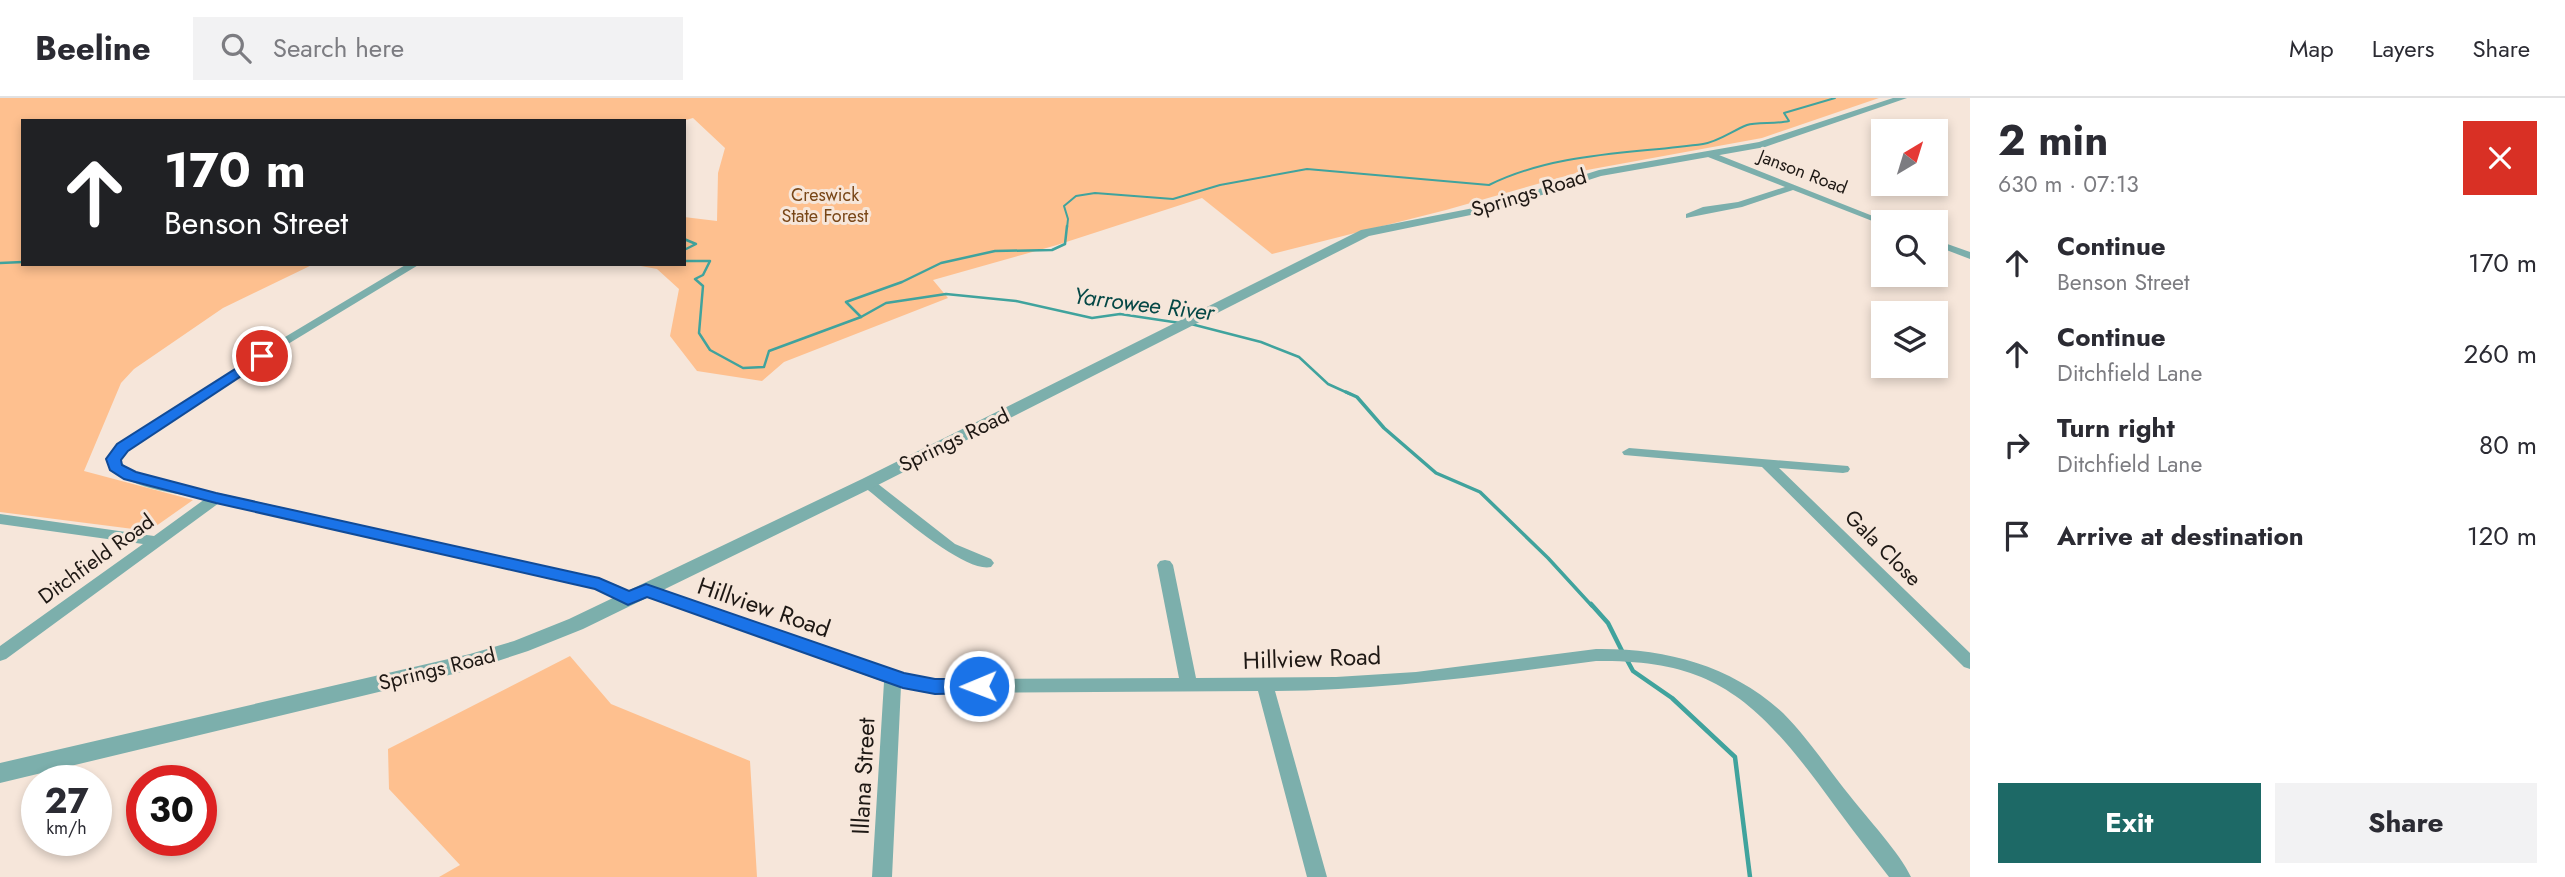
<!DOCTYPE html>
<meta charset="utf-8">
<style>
:root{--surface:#fff;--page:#f2f2f3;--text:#2b2b33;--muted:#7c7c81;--line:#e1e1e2;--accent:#1d6966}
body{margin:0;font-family:Jost,sans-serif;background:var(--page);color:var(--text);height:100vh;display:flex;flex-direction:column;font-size:26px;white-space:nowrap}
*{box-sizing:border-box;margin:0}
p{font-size:23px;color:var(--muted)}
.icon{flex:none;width:38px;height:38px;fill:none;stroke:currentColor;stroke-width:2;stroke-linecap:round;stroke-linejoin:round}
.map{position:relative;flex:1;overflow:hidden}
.details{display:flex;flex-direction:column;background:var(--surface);width:595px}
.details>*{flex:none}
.hud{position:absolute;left:21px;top:21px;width:665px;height:147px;border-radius:0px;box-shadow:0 4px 10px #0003;background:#202124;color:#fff;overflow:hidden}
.needle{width:46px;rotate:38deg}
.tools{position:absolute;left:1871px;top:21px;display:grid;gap:14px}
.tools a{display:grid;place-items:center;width:77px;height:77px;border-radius:0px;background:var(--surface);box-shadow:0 4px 10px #0003;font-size:35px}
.speed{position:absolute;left:21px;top:667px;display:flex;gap:14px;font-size:35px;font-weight:700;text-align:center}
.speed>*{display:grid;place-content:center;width:91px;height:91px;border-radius:50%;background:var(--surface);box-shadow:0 4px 10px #0003;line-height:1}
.speed small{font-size:18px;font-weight:400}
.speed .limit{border:10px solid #d22;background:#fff;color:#111}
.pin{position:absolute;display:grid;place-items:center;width:60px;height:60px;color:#fff;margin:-30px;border:4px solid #fff;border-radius:50%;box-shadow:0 2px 7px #0007}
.me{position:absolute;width:77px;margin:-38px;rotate:269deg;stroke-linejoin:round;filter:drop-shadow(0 0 5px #0008)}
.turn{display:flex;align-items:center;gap:24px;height:147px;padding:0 28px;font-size:32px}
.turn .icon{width:91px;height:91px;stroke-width:2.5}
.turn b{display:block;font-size:49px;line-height:60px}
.round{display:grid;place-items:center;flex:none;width:74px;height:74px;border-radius:0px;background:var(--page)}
.headline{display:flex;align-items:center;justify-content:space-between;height:119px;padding:0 28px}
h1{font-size:42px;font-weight:700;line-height:52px}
.button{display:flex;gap:14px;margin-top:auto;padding:14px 28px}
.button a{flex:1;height:80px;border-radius:0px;background:var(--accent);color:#fff;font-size:28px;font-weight:700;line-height:80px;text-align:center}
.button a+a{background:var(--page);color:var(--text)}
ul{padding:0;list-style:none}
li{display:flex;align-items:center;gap:21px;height:91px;padding:0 28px}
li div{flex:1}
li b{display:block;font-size:26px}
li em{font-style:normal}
header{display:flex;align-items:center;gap:42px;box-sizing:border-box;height:98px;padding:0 35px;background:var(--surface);border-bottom:2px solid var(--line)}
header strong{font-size:33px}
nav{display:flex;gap:38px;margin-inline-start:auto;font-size:24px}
.search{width:490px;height:63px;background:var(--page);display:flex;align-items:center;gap:18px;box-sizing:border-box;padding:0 24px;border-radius:0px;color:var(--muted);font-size:26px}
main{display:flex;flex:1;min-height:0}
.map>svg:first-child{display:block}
</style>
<header>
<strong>Beeline</strong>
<div class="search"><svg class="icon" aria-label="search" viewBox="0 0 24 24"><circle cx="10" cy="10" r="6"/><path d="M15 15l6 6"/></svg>Search here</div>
<nav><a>Map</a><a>Layers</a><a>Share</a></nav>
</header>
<main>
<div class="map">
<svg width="1970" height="779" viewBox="0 0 1970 779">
<rect width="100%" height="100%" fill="#f6e6da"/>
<g fill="#fec08f">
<path d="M0 0H1879L1762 40 1587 72 1446 112 1272 156 1202 100 1057 147 933 182 948 200 784 264 762 283 697 273 670 238 679 191 657 171 630 166H684V119L717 123 718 75 725 50 693 20 682 23H23V166H314L223 210 134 271 121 285 84 373 193 402 149 433 0 414Z"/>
<path d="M570 558 611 606 750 663 757 779H439L460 767 389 691 388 651Z"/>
</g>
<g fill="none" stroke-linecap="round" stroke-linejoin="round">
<path stroke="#40a39d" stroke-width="2" d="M1067 130 1068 121 1064 108 1076 98 1095 95 1173 101 1220 87 1307 71 1489 87C1556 54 1631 56 1703 46 1718 44 1732 33 1747 27 1756 24 1777 26 1789 23L1784 15 1835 0"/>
<g stroke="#40a39d" stroke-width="2.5">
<path d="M684 141 696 146 684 152"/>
<path d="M684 163H710L703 177 695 181 703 188 699 235 710 252 743 270 764 269 769 253 861 219 886 205 946 196 1016 203 1092 220 1120 216 1180 225"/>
<path d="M0 165 23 164"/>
<path d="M861 219 846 204 902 184 941 165 995 153 1052 152 1065 146 1067 128"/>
<path d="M1191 226 1261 244 1299 259 1328 286 1350 296"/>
</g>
<path stroke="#40a39d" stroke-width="3.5" d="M1346 294 1357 299 1384 330 1436 375 1480 394 1548 460 1592 508"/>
<g stroke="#40a39d" stroke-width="4.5">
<path d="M1591 506 1608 525 1623 555"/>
<path d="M1627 562 1633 573 1672 600 1735 659 1750 779"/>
</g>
<g fill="#7cafac" fill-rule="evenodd">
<path d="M1708 55H1714L1888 124 1880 126 1793 92 1742 109 1686 120V116L1703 109 1738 104 1785 89 1708 59Z"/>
<path d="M1936 142 1970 154V161L1936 148Z"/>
<path d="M407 166H420L288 246 146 340 125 355 120 363C129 374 143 378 157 381L599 481C613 485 627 489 636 501L634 505C622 508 608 495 596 491L219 405 6 561 0 563V548L143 446 0 426V416L154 438 205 401C174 394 125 392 106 363L115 349 280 242Z"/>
<path d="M1629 350 1848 368 1850 371 1848 374 1843 375 1779 370 1970 555V571L1964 569 1762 369 1624 357 1622 354Z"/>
<path d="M868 381 873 382 955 446 991 461 994 465 991 469C964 476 886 406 863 388L861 385 863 382Z"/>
<path d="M1165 462 1170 463 1173 467 1196 580 1336 579 1416 574 1596 551C1665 550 1731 567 1783 615 1808 640 1828 671 1850 698 1867 720 1900 755 1911 779H1889C1865 748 1841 717 1818 685 1753 599 1709 561 1596 563 1489 577 1383 592 1275 593L1327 779H1307L1258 593 935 595 901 588 892 779H872L884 584 640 496 638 492 640 488H652L894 574 935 581 1179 580 1157 467 1160 463Z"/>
</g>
<path fill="#7cafac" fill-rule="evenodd" d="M1893 0H1907L1765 49 1601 78 1495 112 1369 138 874 389 583 531 528 553 470 572 0 685V665L470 556 514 543 569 521 862 381 1361 132 1489 107 1599 72 1759 44Z"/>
</g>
<path fill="#1a73e8" stroke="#114b97" stroke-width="2" d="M262 254 267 256V261L128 353 121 362 122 367 136 374 216 395 599 480 629 493 646 486 904 575 935 581H979L986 583 989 588 986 593 979 595 935 596 903 590 647 499 628 507 595 491 216 405 124 381 110 372 106 361 117 346Z"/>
<g text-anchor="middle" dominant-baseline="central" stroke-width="6" stroke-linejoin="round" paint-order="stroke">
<g font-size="18" fill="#1e1814" stroke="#f6e6da">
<text transform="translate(1803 74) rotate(21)">Janson Road</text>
</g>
<g font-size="18" fill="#784617" stroke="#f6e6da">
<text x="825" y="97">Creswick<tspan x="825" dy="21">State Forest</tspan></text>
</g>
<g font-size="21" fill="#1e1814" stroke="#f6e6da">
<text transform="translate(1529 95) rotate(-17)">Springs Road</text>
<text transform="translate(954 342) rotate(-26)">Springs Road</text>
<text transform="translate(1883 450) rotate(45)">Gala Close</text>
<text transform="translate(96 461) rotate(-36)">Ditchfield Road</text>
<text transform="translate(437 571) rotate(-14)">Springs Road</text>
</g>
<g font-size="23" font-style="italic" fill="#054846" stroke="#f6e6da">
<text transform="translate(1144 206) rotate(7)">Yarrowee River</text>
</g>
<g font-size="24" fill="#1e1814" stroke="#f6e6da">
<text transform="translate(764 509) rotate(19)">Hillview Road</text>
<text transform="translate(1312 560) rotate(-2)">Hillview Road</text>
<text transform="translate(863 678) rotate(-87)">Illana Street</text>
</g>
</g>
</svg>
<div class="tools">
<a><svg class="needle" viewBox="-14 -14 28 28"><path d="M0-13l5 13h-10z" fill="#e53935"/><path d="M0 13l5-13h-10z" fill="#7c7c81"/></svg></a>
<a><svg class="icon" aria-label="search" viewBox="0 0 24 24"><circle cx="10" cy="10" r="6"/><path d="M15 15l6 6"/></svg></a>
<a><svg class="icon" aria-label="layers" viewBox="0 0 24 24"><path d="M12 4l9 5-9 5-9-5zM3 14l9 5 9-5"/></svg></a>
</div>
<div class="speed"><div>27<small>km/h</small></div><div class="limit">30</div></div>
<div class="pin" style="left:262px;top:258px;background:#d93025"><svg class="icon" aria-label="arrive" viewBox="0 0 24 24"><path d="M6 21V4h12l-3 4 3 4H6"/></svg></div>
<svg class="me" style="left:979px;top:588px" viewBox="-20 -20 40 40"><circle r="17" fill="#1a73e8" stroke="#fff" stroke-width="3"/><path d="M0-11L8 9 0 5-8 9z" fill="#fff"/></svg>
<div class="hud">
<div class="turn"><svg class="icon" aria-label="ahead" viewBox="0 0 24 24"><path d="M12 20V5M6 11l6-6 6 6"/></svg><div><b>170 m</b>Benson Street</div></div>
</div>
</div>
<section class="details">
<div class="headline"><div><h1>2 min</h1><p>630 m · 07:13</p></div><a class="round" style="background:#d93025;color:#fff"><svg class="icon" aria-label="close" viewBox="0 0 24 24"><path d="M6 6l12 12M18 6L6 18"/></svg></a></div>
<ul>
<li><svg class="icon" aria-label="ahead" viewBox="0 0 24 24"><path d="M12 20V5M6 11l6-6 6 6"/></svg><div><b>Continue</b><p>Benson Street</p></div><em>170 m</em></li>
<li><svg class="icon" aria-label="ahead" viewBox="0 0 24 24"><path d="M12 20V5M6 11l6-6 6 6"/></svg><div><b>Continue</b><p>Ditchfield Lane</p></div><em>260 m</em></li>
<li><svg class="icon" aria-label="right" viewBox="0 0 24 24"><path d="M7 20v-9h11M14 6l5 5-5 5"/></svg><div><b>Turn right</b><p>Ditchfield Lane</p></div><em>80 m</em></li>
<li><svg class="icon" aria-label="arrive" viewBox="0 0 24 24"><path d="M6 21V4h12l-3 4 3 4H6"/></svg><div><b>Arrive at destination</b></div><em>120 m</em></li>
</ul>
<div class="button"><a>Exit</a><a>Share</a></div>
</section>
</main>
